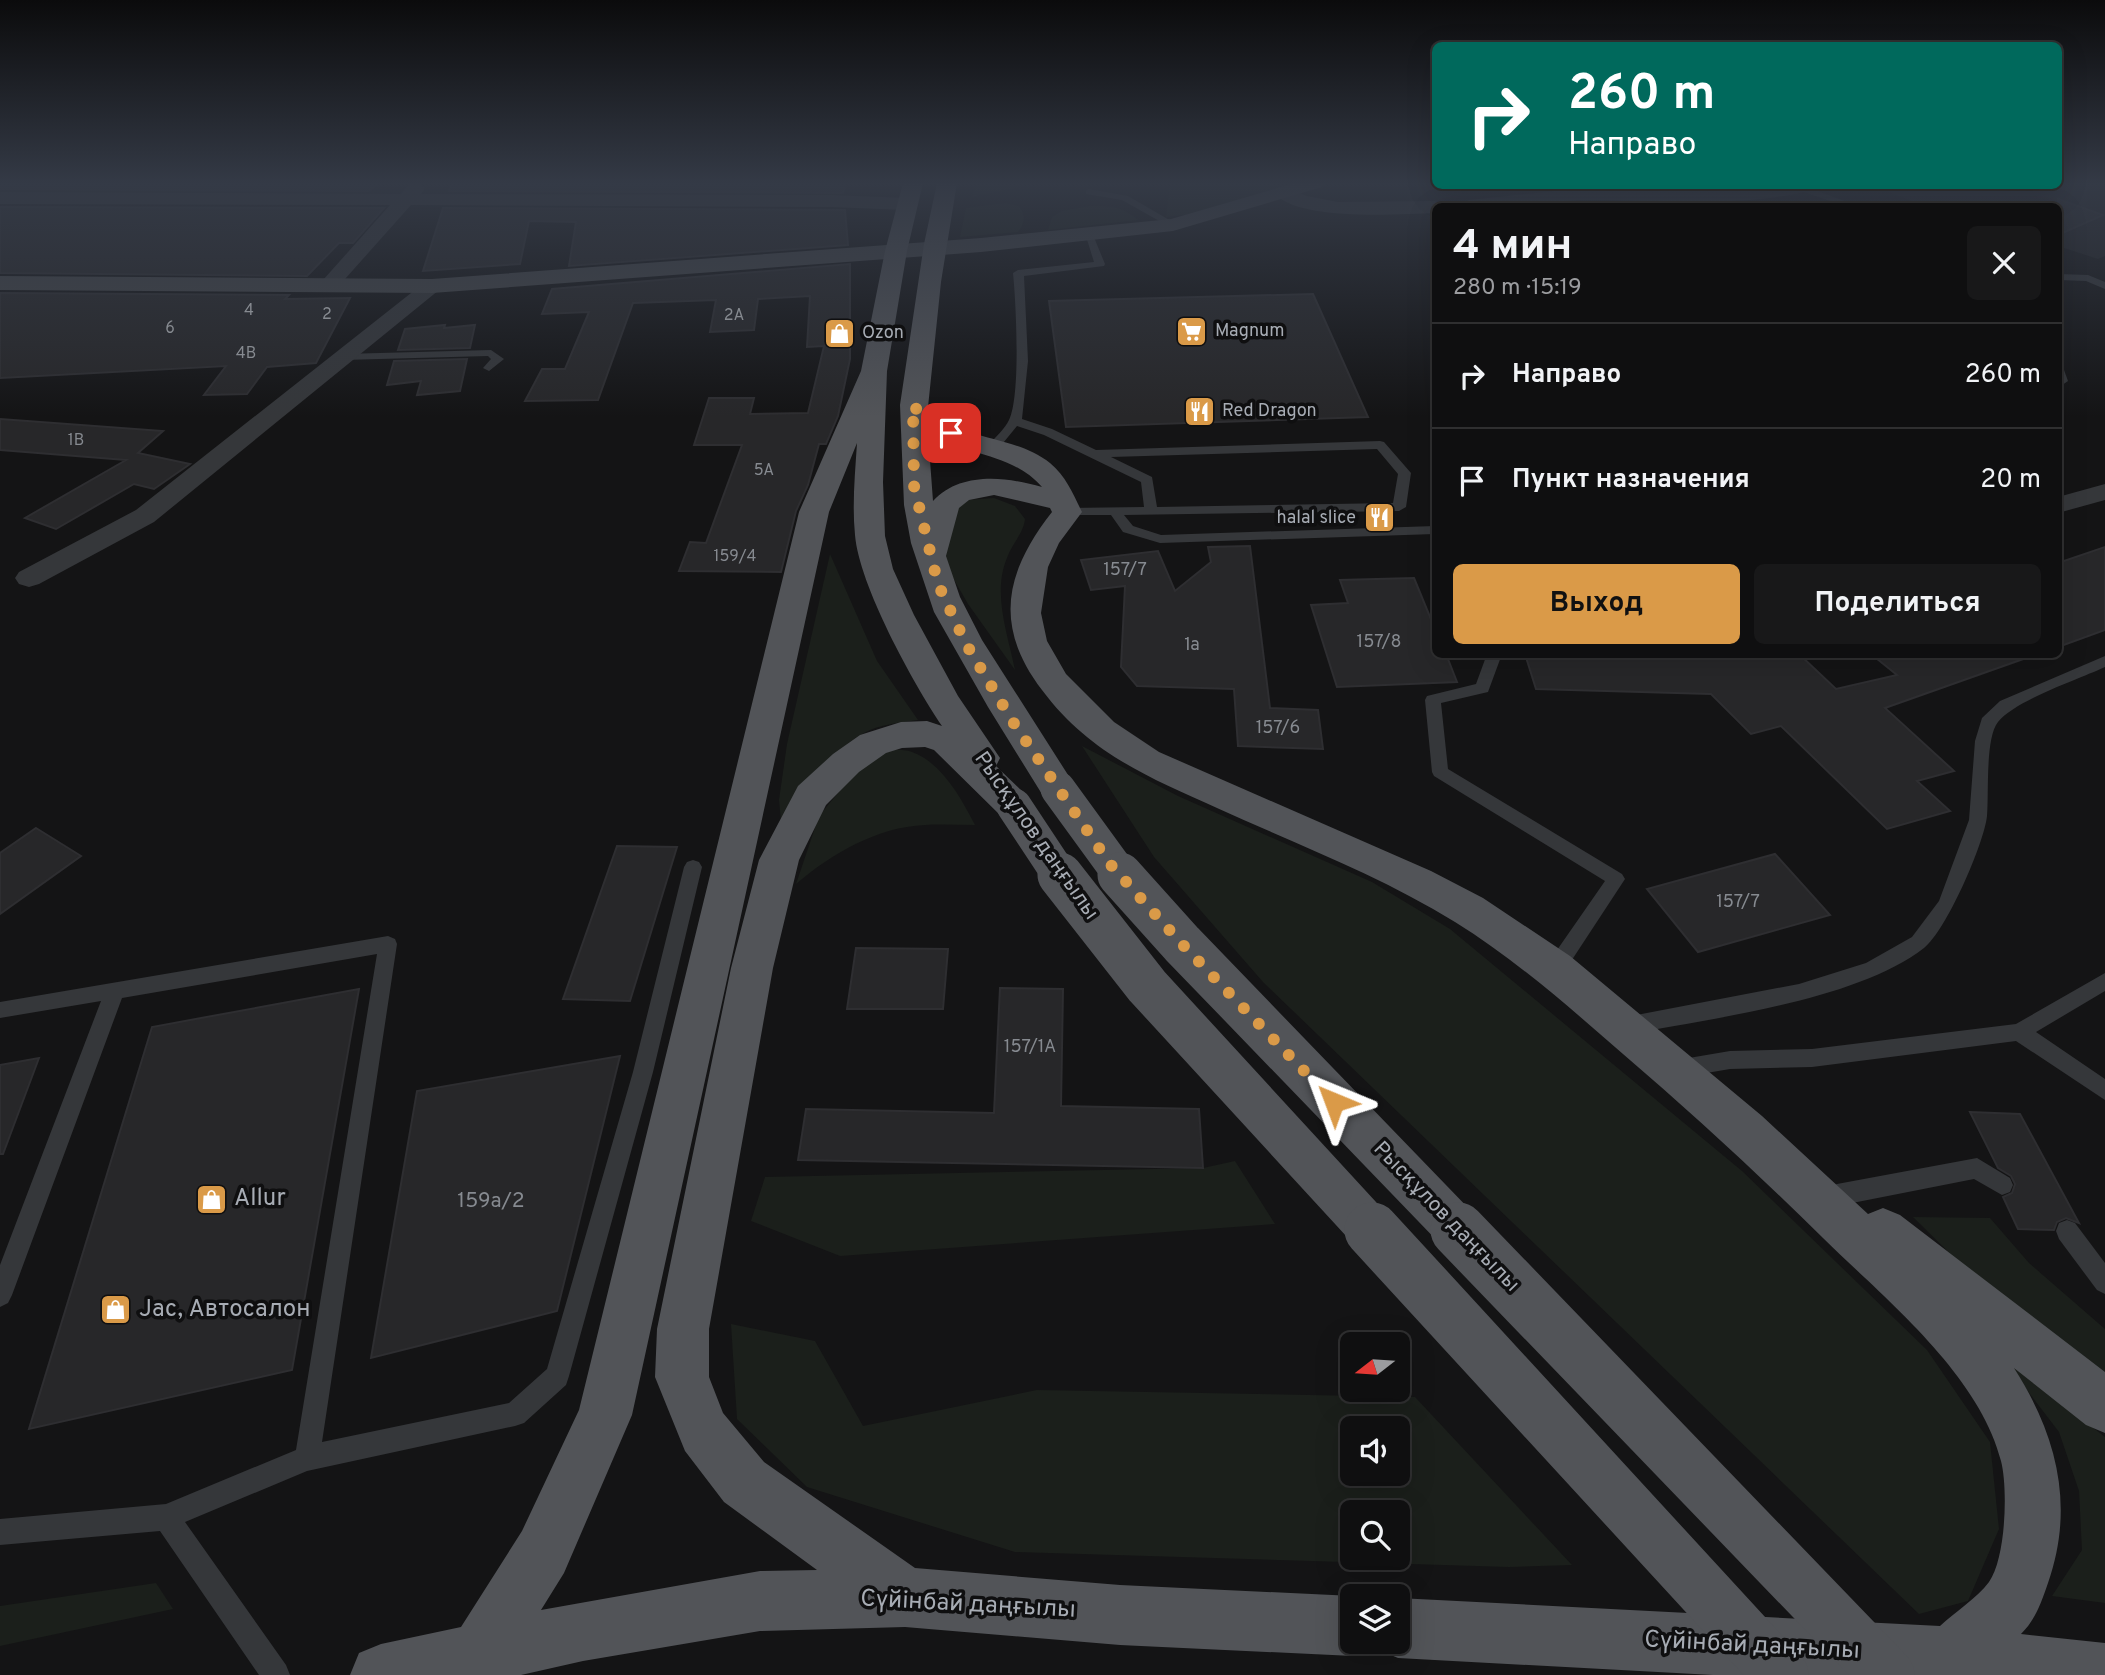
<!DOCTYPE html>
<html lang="ru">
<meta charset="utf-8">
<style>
:root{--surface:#0f0f10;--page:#181819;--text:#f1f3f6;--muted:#9b9c9f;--line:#2f2f30;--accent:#da9a48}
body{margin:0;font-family:Overpass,sans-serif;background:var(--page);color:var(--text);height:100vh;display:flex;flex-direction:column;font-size:26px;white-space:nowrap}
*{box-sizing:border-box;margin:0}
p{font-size:23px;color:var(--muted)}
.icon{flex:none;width:38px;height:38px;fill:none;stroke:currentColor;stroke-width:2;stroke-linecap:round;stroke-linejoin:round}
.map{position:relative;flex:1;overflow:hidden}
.sheet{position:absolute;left:1432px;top:203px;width:630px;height:455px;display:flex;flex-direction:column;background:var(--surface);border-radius:10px;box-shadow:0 7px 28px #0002,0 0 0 2px var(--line)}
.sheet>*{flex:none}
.guide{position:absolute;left:1432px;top:42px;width:630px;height:147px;border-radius:10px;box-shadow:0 7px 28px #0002,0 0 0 2px var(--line);background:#00695c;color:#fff;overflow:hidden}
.needle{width:46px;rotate:253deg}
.fabs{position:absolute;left:1340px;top:1332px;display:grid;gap:14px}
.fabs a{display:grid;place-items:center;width:70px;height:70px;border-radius:10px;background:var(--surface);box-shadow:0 7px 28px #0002,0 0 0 2px var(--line);font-size:35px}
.pin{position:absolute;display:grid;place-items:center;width:60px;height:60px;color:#fff;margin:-30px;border-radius:14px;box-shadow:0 4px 10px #0006}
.me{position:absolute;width:77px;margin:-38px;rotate:316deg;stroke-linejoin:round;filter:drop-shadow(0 0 5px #0008)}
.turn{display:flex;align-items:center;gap:24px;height:147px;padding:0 21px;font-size:32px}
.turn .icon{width:91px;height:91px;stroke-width:2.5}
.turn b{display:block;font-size:49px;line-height:60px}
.round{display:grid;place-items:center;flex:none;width:74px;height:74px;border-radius:10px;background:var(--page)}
.head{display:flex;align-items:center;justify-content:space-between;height:119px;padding:0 21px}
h1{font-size:42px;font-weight:700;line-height:52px}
.action{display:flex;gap:14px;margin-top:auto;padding:14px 21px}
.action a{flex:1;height:80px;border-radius:10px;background:var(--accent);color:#111;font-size:28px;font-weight:700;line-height:80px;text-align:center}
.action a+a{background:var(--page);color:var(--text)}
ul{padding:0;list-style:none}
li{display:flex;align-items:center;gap:21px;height:105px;padding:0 21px;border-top:2px solid var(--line)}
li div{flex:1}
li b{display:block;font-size:26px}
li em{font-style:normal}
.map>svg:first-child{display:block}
</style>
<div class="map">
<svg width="2105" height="1675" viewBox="0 0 2105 1675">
<rect width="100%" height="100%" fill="#141415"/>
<path fill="#202022" d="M2058 183H2105V256L2098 259 2058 246V206H1925L1873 186H2058Z"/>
<g fill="#1b1f1b" fill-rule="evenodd">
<path d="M978 183H1020L1019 187 972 197Z"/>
<path d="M1170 183H1308L1203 213 1166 217Z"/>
<path d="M1005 203 1019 206C1026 216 1025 222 1018 232L960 237 966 208Z"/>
<path d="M1090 206C1111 206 1122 206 1138 220L1048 230 1052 217 1062 211Z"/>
<path d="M994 498 1015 506 1025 519C1023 535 1012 543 1007 558 992 593 1008 635 1015 670L968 604 945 564 952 513 967 500Z"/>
<path d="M830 554 877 661 918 720C900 723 880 724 864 733 829 752 805 791 781 821L779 800 787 744Z"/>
<path d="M1082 746 1178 796 1372 882 1450 929 1742 1171 1927 1350 1990 1442 1999 1529 1968 1601 1919 1614 1263 982 1154 857Z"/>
<path d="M884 750C893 750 904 749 912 752 942 763 961 798 975 825 958 825 941 824 925 825 877 827 831 854 796 884L819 816 857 770Z"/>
<path d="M1235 1161 1275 1224 840 1256 751 1221 765 1177 1203 1168Z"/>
<path d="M1913 1217 1990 1218 2029 1263 2105 1329V1375L1984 1287Z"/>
<path d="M731 1324 815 1341 863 1426 1037 1390 1415 1397 1572 1565 1509 1567 1015 1552 807 1487 737 1419ZM1353 1428H1398V1474H1353ZM1353 1512H1398V1558H1353Z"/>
<path d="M1981 1330 2038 1385 2105 1437V1603L2052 1596 2082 1550 2079 1491 2059 1432Z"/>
<path d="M156 1583 173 1609 0 1646V1606Z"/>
</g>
<g fill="#272729" stroke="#2e2e31" stroke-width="2">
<path d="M0 183H378L369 191 0 189Z"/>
<path d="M452 183H846L843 193 449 191Z"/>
<path d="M2058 199 2103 215 2058 235Z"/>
<path d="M0 207 384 208 353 243H339L307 276 0 273Z"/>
<path d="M443 208 845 210 848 245 569 266 576 222 529 221 520 264 423 271Z"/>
<path d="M850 264V359L838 416 826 444H819L808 485 796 511 781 572 679 571 690 542 706 543 742 445H694L709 398H754L750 414 808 413 824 346 807 347 810 296 758 299 754 330 710 332 716 300 633 303 598 400 525 401 542 369H565L589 312 542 314 552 289Z"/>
<path d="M0 293 289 295 285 299 350 298 316 363 267 367 247 394 204 395 226 366 0 378Z"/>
<path d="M1313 294 1368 417 1066 427 1049 301Z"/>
<path d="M445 325 444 328 475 325 470 348 398 350 405 329Z"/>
<path d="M467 359 460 391 417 395 421 381 387 385 394 361Z"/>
<path d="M0 419 163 431 138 453 190 464 154 489 134 484 56 529 25 518 126 460 0 450Z"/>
<path d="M1250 546 1270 708 1318 710 1323 749 1238 746 1234 689 1137 686 1121 667 1125 586 1091 590 1081 560 1158 551 1175 591 1211 562 1208 547Z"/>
<path d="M2105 547V630L2058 647V563Z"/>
<path d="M1414 578 1435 629V654H1446L1457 682 1337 687 1311 605 1348 603 1340 580Z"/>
<path d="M1525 654H1799L1836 689 1897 675 1871 654H2025L2026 658 1885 708 1954 771 1917 781 1950 811 1887 829 1781 726 1751 734 1711 694 1536 689Z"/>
<path d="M36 828 81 856 0 914V853Z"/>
<path d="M617 846 677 847 630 1001 563 999Z"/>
<path d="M1775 854 1830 915 1698 952 1647 889Z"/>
<path d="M856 948 948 949 943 1009H847Z"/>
<path d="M1000 988 1063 989 1061 1106 1199 1109 1203 1168 798 1160 806 1109 994 1113Z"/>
<path d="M359 989 292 1370 29 1429 152 1027Z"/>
<path d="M620 1056 557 1311 371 1358 417 1091Z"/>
<path d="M39 1058 3 1154H0V1065Z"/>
<path d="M1970 1112 2020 1114 2079 1223 2066 1218 2057 1222 2054 1230 2018 1229 2003 1197 2012 1193 2015 1184 2011 1176 1998 1168Z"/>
</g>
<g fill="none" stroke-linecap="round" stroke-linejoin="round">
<g fill="#35373a" fill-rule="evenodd">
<path d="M1798 186H1804L1858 206H1845L1798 190Z"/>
<path d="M1089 189 1128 196 1178 225 1170 227 1122 200 1086 194V190Z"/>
<path d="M1685 192 1700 206H1691L1680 195Z"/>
<path d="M1085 233 1093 235 1105 264 1104 266 1024 276 1028 361 1022 419 1052 429 1096 450 1380 441 1384 442 1411 473 1406 507 1399 511 1124 515 1133 526 1161 535 1435 526V534L1160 543 1123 532 1111 515H1062L1060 512 1067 508 1144 507 1141 482 1044 435 1017 426 999 448H991L989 445C995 437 1005 429 1009 420 1021 396 1016 301 1013 273L1018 270 1094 262ZM1377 449 1398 474 1393 503 1157 507 1152 477 1111 457Z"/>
<path d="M2058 274 2088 275 2105 282V289L2086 281 2058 280Z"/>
<path d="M491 350 504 359 489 371 483 368 491 359 488 356 343 360 337 357 343 354Z"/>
<path d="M2058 367 2064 370 2068 381 2058 388Z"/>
<path d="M1487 654H1502L1488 692 1441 703 1448 769 1622 874 1625 879 1562 975 1555 977 1548 975 1545 969 1548 963 1605 881 1434 776 1432 772 1425 700 1427 696 1476 684Z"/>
<path d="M2105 656V667C2077 680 2016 700 1998 722 1985 738 1989 794 1987 816 1984 844 1946 931 1924 948 1856 1001 1711 1018 1626 1035L1619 1032 1616 1026 1619 1020 1626 1017 1799 984 1866 963 1912 937 1939 901 1969 820 1975 741 1982 718 2000 701Z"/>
<path d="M693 860 699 862 702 867 653 1072 569 1376 566 1385 524 1423 515 1426 307 1471 185 1522 286 1665 290 1675H259L160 1531 0 1545V1519L166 1504 296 1450 377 954 122 998 12 1295 8 1303 0 1307V1265L101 1001 0 1018V1002L388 936 395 939 397 944 322 1442 509 1403 547 1369 633 1072 684 867 687 862Z"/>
<path d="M2105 973V991L2036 1032 2105 1079V1100L2016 1041 1812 1067 1730 1069 1677 1078 1670 1075 1667 1069 1670 1063 1677 1060 1730 1051 1812 1049 2016 1024Z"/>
<path d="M1977 1158 2010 1178 2013 1185 2010 1192 2002 1195 1974 1179 1837 1206 1829 1203 1826 1195 1829 1187 1837 1184Z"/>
<path d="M2067 1220 2075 1223 2105 1263V1294L2097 1290 2059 1239 2056 1231 2059 1223Z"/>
</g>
<g fill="#35373a" fill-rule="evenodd">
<path d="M417 183 425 188 421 194 831 195 906 198 915 204 906 210 831 207 411 205 337 288H323L320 284 323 280 390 205 0 204V192L401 194 409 184Z"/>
<path d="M1282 186 1307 196 1338 202 1435 201 1444 206H1435V213C1398 214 1297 222 1273 192Z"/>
<path d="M1785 186H1814L1812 190C1740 209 1656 199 1582 200 1541 201 1500 210 1459 206L1469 200 1575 189Z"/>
<path d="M432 280 439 282 443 286 439 290 154 522 39 584 29 587 19 584 15 578 19 572 136 510 425 282Z"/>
<path d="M2105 484V500L2058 513V497Z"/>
</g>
<path fill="#444649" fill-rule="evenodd" d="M1295 183H1325L1322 187 1173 231 981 252 432 293 0 290V276L432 279 981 238 1171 219Z"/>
<path fill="#525458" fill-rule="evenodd" d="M903 183H923L907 251 887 371 883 482 885 536 893 569 914 615 958 696 1000 758 996 766 1027 796 1033 806 1027 816 1014 820 1001 816 934 750 925 747 902 748 886 753 859 772 826 805 799 860 773 968 709 1329V1377L723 1413 764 1462 915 1568 1120 1585 1353 1596V1642H1398V1598L1940 1626C1955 1612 1977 1598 1989 1582 2006 1558 2008 1488 2001 1461 1979 1374 1885 1299 1823 1238 1758 1174 1692 1113 1623 1054 1569 1007 1516 960 1455 922 1381 876 1296 844 1217 808 1148 777 1089 753 1042 690 993 626 1005 572 1052 512L1050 508 994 495 969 500 959 508 946 556 960 597 982 640 1077 789 1071 799 1058 803 1045 799 988 707 934 612 911 543 904 505 900 405 924 244 937 183H957L941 282 928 407C959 442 1014 434 1050 463 1066 476 1073 494 1082 512L1059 543 1048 567 1041 613 1047 641 1066 674 1114 722 1159 752 1431 871 1483 898 1570 956 1762 1116 1868 1214 1883 1208 1900 1215 2105 1372V1433L2086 1425 2014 1368C2057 1435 2075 1506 2048 1583 2041 1603 2036 1619 2021 1634L2105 1643V1675H1713L1398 1658 1377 1649 1375 1646 1353 1656 1120 1645 905 1627 760 1631 583 1661 521 1675H350L359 1653 381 1644 461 1627 522 1531 579 1410 799 512 861 371 885 251ZM928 433C965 456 1011 452 1042 487 1007 477 961 471 933 501ZM857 443C855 474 852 505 855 535 859 585 913 683 942 726L927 721 901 722 860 735 833 754 798 786 759 860 731 968 657 1329 655 1377 685 1451 724 1502 817 1570 760 1571 541 1610 564 1573 632 1415 829 512Z"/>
<g stroke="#525458" stroke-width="35">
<path d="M1058 789 1122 877"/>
<path d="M1014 806 1061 877"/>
</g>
<g stroke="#525458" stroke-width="45">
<path d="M1060 875 1147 986 1373 1232"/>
<path d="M1120 875 1182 944 1460 1232"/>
</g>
<g stroke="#525458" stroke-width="55">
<path d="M1372 1230 1781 1675"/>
<path d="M1458 1230 1887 1675"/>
</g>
</g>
<linearGradient id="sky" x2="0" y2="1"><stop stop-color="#0b0b0c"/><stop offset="0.44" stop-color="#343a46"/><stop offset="1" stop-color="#343a46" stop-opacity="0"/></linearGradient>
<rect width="2105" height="417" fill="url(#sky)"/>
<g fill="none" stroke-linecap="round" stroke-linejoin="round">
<path stroke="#da9a48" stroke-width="12" stroke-dasharray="0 21.6" d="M951 433 926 420 913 405 914 486 938 584 966 644 1013 722 1110 864 1182 944 1334 1102"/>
</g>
<defs>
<symbol id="supermarket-square" viewBox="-11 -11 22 22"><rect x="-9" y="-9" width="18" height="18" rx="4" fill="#da9a48" stroke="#0f0f10"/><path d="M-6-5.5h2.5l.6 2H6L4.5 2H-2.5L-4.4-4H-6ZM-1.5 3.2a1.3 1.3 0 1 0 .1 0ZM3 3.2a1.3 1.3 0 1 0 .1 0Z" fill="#fff"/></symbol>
<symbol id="shop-square" viewBox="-11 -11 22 22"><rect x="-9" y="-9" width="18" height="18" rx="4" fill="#da9a48" stroke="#0f0f10"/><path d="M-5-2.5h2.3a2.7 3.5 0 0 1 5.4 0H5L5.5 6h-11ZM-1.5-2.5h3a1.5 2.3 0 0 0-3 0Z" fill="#fff"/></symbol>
<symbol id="restaurant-square" viewBox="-11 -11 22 22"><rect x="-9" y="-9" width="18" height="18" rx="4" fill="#da9a48" stroke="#0f0f10"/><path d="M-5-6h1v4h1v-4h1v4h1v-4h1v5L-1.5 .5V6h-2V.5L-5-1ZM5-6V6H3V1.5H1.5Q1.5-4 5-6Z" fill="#fff"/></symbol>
</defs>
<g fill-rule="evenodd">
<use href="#supermarket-square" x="1174" y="314" width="35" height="35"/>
<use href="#shop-square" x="822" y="316" width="35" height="35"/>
<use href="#restaurant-square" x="1182" y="394" width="35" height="35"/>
<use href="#restaurant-square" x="1362" y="500" width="35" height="35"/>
<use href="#shop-square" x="194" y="1182" width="35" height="35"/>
<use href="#shop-square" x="98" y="1292" width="35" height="35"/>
</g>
<g text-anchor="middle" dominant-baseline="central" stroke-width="7" stroke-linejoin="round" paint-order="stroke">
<g font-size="16" fill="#868a90">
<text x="249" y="311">4</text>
<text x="327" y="315">2</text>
<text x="734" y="316">2А</text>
<text x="170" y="329">6</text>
<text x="246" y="354">4В</text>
<text x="76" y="441">1В</text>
<text x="764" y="471">5А</text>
<text x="735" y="557">159/4</text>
</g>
<g font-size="18" fill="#a7acb4" stroke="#0f0f10" text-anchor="start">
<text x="1215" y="331">Magnum</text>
<text x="862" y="333">Ozon</text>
<text x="1222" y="411">Red Dragon</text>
<text x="1356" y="518" text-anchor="end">halal slice</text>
</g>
<g font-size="18" fill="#868a90">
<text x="1125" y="570">157/7</text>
<text x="1379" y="642">157/8</text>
<text x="1192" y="645">1а</text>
<text x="1278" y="728">157/6</text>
<text x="1738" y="902">157/7</text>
<text x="1030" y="1047">157/1А</text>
</g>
<g font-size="21" fill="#a7acb4" stroke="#0f0f10">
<text transform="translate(1036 836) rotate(55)">Рысқұлов даңғылы</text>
<text transform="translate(1446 1217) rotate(46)">Рысқұлов даңғылы</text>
</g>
<g font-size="21" fill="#868a90">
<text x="491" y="1201">159а/2</text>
</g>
<g font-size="24" fill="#a7acb4" stroke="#0f0f10" text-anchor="start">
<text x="234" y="1199">Allur</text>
<text x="139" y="1310">Jac, Автосалон</text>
</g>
<g font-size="24" fill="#a7acb4" stroke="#0f0f10">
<text transform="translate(968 1605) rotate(3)">Сүйінбай даңғылы</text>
<text transform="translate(1752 1646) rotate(3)">Сүйінбай даңғылы</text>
</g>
</g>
</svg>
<div class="fabs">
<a><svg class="needle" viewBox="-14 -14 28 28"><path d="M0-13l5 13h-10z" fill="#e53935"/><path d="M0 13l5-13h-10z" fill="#9b9c9f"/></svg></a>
<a><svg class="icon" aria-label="sound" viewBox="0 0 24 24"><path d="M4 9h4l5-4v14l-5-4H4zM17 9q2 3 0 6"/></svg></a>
<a><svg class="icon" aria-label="search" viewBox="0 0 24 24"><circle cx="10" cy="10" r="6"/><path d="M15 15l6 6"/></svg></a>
<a><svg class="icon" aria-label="layers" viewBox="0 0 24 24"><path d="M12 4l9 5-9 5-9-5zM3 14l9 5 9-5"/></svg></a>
</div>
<div class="pin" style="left:951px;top:433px;background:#d93025"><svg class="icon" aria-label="arrive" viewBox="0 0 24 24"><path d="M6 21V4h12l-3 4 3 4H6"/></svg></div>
<svg class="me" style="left:1334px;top:1102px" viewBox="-20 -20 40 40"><path d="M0-17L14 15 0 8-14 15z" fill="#da9a48" stroke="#fff" stroke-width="4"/></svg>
<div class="guide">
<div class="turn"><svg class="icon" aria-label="right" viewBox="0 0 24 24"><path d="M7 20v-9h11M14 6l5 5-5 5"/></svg><div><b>260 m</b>Направо</div></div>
</div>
<section class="sheet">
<div class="head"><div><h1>4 мин</h1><p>280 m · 15:19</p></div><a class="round"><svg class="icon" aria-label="close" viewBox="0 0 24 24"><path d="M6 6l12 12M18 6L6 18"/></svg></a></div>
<ul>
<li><svg class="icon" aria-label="right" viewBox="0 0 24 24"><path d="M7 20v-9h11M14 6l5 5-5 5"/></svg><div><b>Направо</b></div><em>260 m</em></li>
<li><svg class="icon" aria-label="arrive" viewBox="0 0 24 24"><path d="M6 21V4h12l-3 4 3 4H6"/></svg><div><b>Пункт назначения</b></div><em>20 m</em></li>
</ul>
<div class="action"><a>Выход</a><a>Поделиться</a></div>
</section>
</div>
